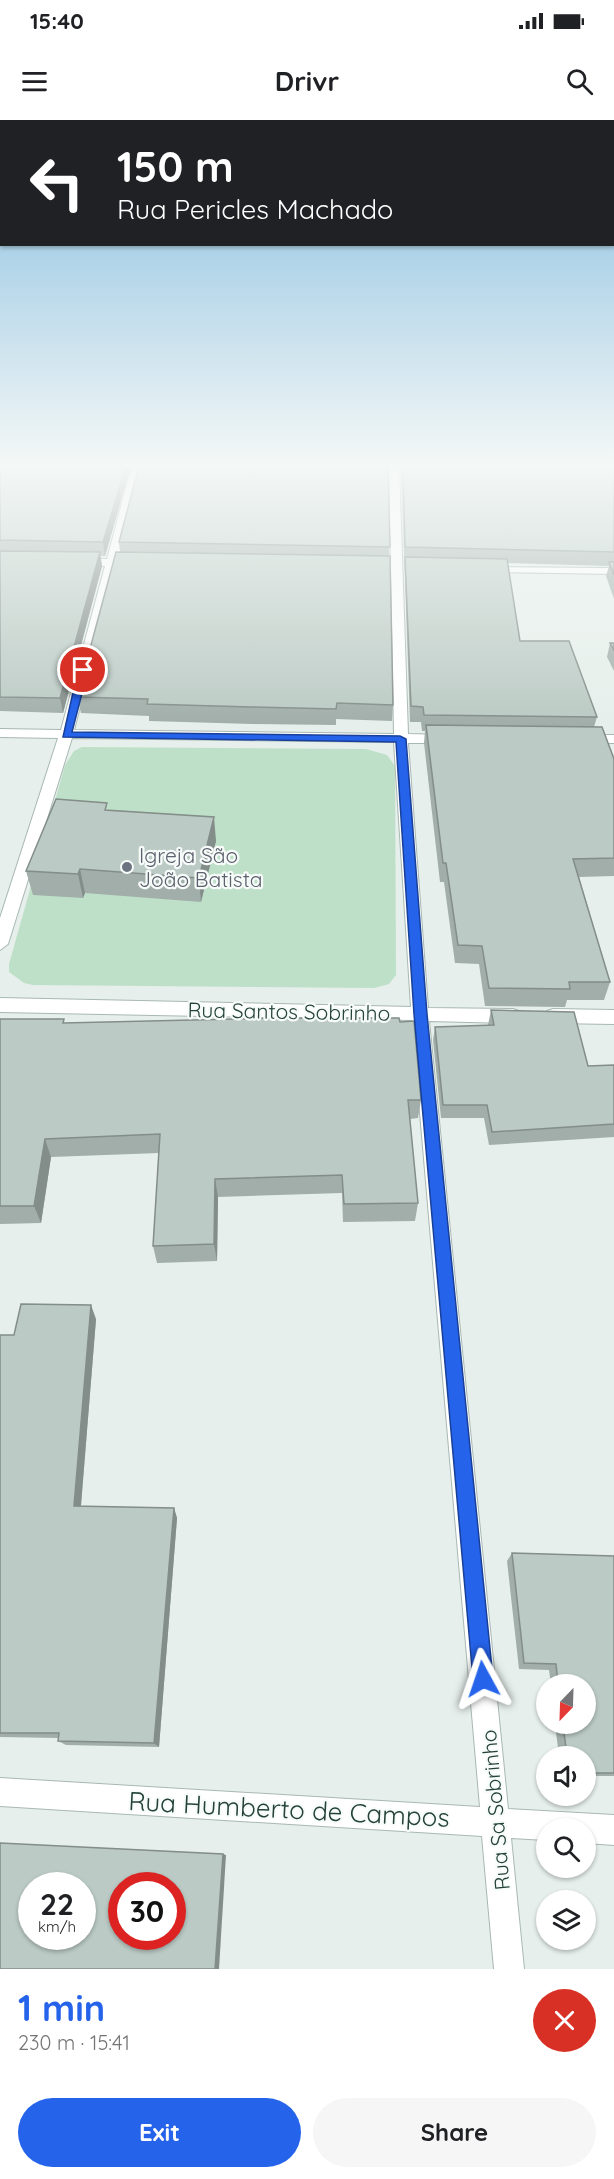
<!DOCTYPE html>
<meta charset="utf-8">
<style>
:root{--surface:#fff;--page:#f6f6f6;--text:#202124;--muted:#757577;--accent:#2563eb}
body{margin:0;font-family:Quicksand,sans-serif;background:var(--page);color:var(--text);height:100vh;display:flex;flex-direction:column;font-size:22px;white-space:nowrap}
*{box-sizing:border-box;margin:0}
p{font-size:20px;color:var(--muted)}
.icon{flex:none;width:33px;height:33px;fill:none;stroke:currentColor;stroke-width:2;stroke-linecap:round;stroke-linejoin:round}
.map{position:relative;height:1849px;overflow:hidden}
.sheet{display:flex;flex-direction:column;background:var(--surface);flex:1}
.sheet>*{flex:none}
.hud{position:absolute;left:0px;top:0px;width:615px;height:126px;box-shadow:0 2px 4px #0004;background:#202124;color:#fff;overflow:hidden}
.needle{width:39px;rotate:203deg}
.controls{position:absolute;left:536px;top:1554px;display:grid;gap:12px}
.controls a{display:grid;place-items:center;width:60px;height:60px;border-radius:50%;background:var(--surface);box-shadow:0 2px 4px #0004;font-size:30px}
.speed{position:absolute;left:18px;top:1752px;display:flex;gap:12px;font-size:30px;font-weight:700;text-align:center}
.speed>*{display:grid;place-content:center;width:78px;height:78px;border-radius:50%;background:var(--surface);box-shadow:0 2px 4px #0004;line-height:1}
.speed small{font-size:15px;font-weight:400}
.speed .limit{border:9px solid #d22;background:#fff;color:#111}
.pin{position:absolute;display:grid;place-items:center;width:51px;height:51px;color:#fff;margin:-26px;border:3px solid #fff;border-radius:50%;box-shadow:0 2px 6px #0007}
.me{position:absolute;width:66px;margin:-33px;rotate:355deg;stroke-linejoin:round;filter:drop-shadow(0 0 4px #0008)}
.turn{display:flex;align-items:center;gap:21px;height:126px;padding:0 18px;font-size:27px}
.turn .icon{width:78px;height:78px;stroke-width:2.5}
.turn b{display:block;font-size:42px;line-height:51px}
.round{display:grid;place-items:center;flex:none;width:63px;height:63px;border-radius:32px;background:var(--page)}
.head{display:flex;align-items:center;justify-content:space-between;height:102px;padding:0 18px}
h1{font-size:36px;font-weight:700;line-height:45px;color:var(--accent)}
.action{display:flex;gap:12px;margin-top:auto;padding:12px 18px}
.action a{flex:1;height:69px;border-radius:36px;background:var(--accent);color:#fff;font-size:24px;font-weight:700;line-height:69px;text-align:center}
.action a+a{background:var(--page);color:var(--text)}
.status{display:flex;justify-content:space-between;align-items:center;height:42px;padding:0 30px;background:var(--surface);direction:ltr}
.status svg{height:16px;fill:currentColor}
header{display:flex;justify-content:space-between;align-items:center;height:78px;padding:0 18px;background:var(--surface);font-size:27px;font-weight:700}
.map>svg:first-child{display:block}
</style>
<div class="status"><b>15:40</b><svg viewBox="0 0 49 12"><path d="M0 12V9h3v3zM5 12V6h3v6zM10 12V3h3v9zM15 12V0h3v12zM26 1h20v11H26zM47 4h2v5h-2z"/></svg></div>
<header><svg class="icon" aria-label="menu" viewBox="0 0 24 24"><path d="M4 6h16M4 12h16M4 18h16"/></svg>Drivr<svg class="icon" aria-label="search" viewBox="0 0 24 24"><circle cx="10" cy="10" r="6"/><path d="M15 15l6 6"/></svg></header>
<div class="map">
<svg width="614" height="1849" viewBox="0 0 614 1849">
<rect width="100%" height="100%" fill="#e6efeb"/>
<path fill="#bfe0c8" d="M82 627 366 629 387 635 395 646 396 855 389 864 374 868 33 865 24 863 9 852V844L65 645 74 631Z"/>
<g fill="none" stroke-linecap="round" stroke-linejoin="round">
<defs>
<g id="minor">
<path d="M132 346H142L118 439 138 440 144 443 138 446H116L74 610 394 614 389 346H399L408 614 447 615 454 619 447 623H408L428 888 513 889 519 891 522 896 519 901 513 903 429 901 508 1689 614 1695V1725L585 1723V1708H546V1720L511 1718 524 1849H494L482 1716 0 1686V1658L480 1687 412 900 0 892V878L411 887 394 622 72 618 8 824 0 830V798L58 618 0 617V609L61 610 105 446 79 445 73 442 79 439H107Z"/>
<path d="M480 447 614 448V454L484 452 478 449Z"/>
<path d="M614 615V623H583L576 619 583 615Z"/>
<path d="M553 889 614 890V904L553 903 547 901 544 896 547 891Z"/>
</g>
</defs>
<use href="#minor" stroke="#a8b8b2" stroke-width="2"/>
<use href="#minor" fill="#fff" fill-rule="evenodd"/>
</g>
<g fill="#a1aea9">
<path d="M0 346H131L105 436H100L102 446 63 593 0 591Z"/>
<path d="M139 346H388L389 436 393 585 392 601 336 599V605L252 604 149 601V596L81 593 77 577 120 432 119 422Z"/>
<path d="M401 346H614V479L606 456 609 446 507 443 520 521 597 597 594 607 614 639V756L579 757 610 862 604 880H567L565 887 485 886 479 844 455 843 444 762H440L424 623 425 611H422L421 602H410Z"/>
<path d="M610 523H614V551L607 537Z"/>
<path d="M216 721 201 782 85 773 83 778 33 775 26 751Z"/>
<path d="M491 890 588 946 614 945V1017L489 1025 484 998H441L433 920 435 907 488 905Z"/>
<path d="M0 899 65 903 421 980 418 998 410 999 418 1083 415 1101 343 1102 342 1073 218 1077 217 1141 157 1143 153 1126 159 1033 51 1037 41 1103 0 1104Z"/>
<path d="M96 1199 81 1386 174 1388 177 1398 159 1627 66 1625 58 1621 59 1618 0 1617V1215H14Z"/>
<path d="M512 1433 614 1436V1656H585V1636H559L555 1604H585V1564H551L549 1550 519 1549 507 1441Z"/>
</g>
<g fill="#838d89">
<path d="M126 346H131L105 436 103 422Z"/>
<path d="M100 432 102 446 63 593 60 578Z"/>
<path d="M214 697 216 721 201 782 199 758Z"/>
<path d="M80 749 85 773 83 778 78 754Z"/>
<path d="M45 1019 51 1037 41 1103 34 1086Z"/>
<path d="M215 1059 218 1077 217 1141 214 1124Z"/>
<path d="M91 1185 96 1199 80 1396 74 1386Z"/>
<path d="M174 1388 177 1398 159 1627 154 1623Z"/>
<path d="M223 1734 226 1735 219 1849H215Z"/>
</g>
<g fill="#bbcac4" stroke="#838d89" stroke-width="1.5" fill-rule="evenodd">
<path d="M0 346H126L103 422 0 420Z"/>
<path d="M139 346H388L390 427 119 422Z"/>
<path d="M403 346H614V432L405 427Z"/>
<path d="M0 431 100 432 60 578 0 577Z"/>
<path d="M116 432 390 436 393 585 337 583 336 589 251 587 147 584 148 579 77 577Z"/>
<path d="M405 437 507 439 520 521H569L597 597 424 595 423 587 411 586Z"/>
<path d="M609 442H614V455Z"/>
<path d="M610 523H614V530Z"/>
<path d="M426 605 602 607 614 639V738L573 739 610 862H569L570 869 489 868 482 826 458 825 446 743H443Z"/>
<path d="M56 679 107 683 105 690 214 697 199 758 80 749 78 754 26 751Z"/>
<path d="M491 890 574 892 588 946 614 945V1004L492 1012 487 985H443L435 907 494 905Z"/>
<path d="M274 898H399L400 902 414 901 421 980H408L418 1083 344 1084 342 1055 215 1059 214 1124 153 1126 160 1014 45 1019 34 1086H0V899H64L63 903Z"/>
<path d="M21 1184 91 1185 74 1386 174 1388 154 1623 58 1621 59 1613H0V1215H14Z"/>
<path d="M512 1433 614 1436V1653H585V1636H567L563 1604H585V1564H558L556 1544 524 1543Z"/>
<path d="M0 1723 223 1734 215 1849H0ZM32 1766H82V1816H32ZM122 1766H172V1816H122Z"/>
</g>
<linearGradient id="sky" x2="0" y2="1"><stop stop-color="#84bce0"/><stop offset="0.57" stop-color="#f4f8f6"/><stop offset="1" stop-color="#f4f8f6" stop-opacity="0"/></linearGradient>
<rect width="614" height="605" fill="url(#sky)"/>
<path fill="#2563eb" stroke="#184099" stroke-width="1.5" d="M83 547 88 550 72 612 400 616 406 619 427 894 493 1559 490 1566 483 1569 475 1566 473 1559 414 894 396 622 63 617 78 550Z"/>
<circle fill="#6b7280" stroke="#f7fbf9" stroke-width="2" cx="127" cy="747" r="6"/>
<g text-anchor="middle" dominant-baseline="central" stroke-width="4.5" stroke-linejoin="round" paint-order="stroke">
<g font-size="21" fill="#5b616d" stroke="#f7fbf9" text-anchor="start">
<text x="139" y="735">Igreja São<tspan x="139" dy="24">João Batista</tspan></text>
</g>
<g font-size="21" fill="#24423a" stroke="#f7fbf9">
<text transform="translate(289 891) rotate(1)">Rua Santos Sobrinho</text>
<text transform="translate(495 1690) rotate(-95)">Rua Sa Sobrinho</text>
</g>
<g font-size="26" fill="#24423a" stroke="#f7fbf9">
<text transform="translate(289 1689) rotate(3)">Rua Humberto de Campos</text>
</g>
</g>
</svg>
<div class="controls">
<a><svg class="needle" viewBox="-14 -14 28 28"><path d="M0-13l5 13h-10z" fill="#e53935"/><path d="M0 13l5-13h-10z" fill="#757577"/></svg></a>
<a><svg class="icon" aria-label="sound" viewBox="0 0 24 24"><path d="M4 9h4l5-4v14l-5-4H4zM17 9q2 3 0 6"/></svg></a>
<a><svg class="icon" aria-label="search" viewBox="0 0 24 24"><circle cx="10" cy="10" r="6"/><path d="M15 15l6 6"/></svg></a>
<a><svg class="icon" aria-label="layers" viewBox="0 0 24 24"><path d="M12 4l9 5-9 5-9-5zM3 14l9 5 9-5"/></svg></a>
</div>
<div class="speed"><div>22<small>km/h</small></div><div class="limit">30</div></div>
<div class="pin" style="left:83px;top:550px;background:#d93025"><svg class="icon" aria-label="arrive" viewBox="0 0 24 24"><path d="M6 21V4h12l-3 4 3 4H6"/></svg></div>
<svg class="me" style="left:483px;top:1559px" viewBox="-20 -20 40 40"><path d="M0-17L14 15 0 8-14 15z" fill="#2563eb" stroke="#fff" stroke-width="4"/></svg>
<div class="hud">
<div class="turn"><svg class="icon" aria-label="left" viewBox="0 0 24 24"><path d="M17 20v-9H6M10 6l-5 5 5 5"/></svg><div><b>150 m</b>Rua Pericles Machado</div></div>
</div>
</div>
<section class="sheet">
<div class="head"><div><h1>1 min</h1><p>230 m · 15:41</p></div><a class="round" style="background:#d93025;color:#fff"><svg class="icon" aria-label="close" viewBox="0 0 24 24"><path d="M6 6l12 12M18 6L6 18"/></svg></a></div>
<div class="action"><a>Exit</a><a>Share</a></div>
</section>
